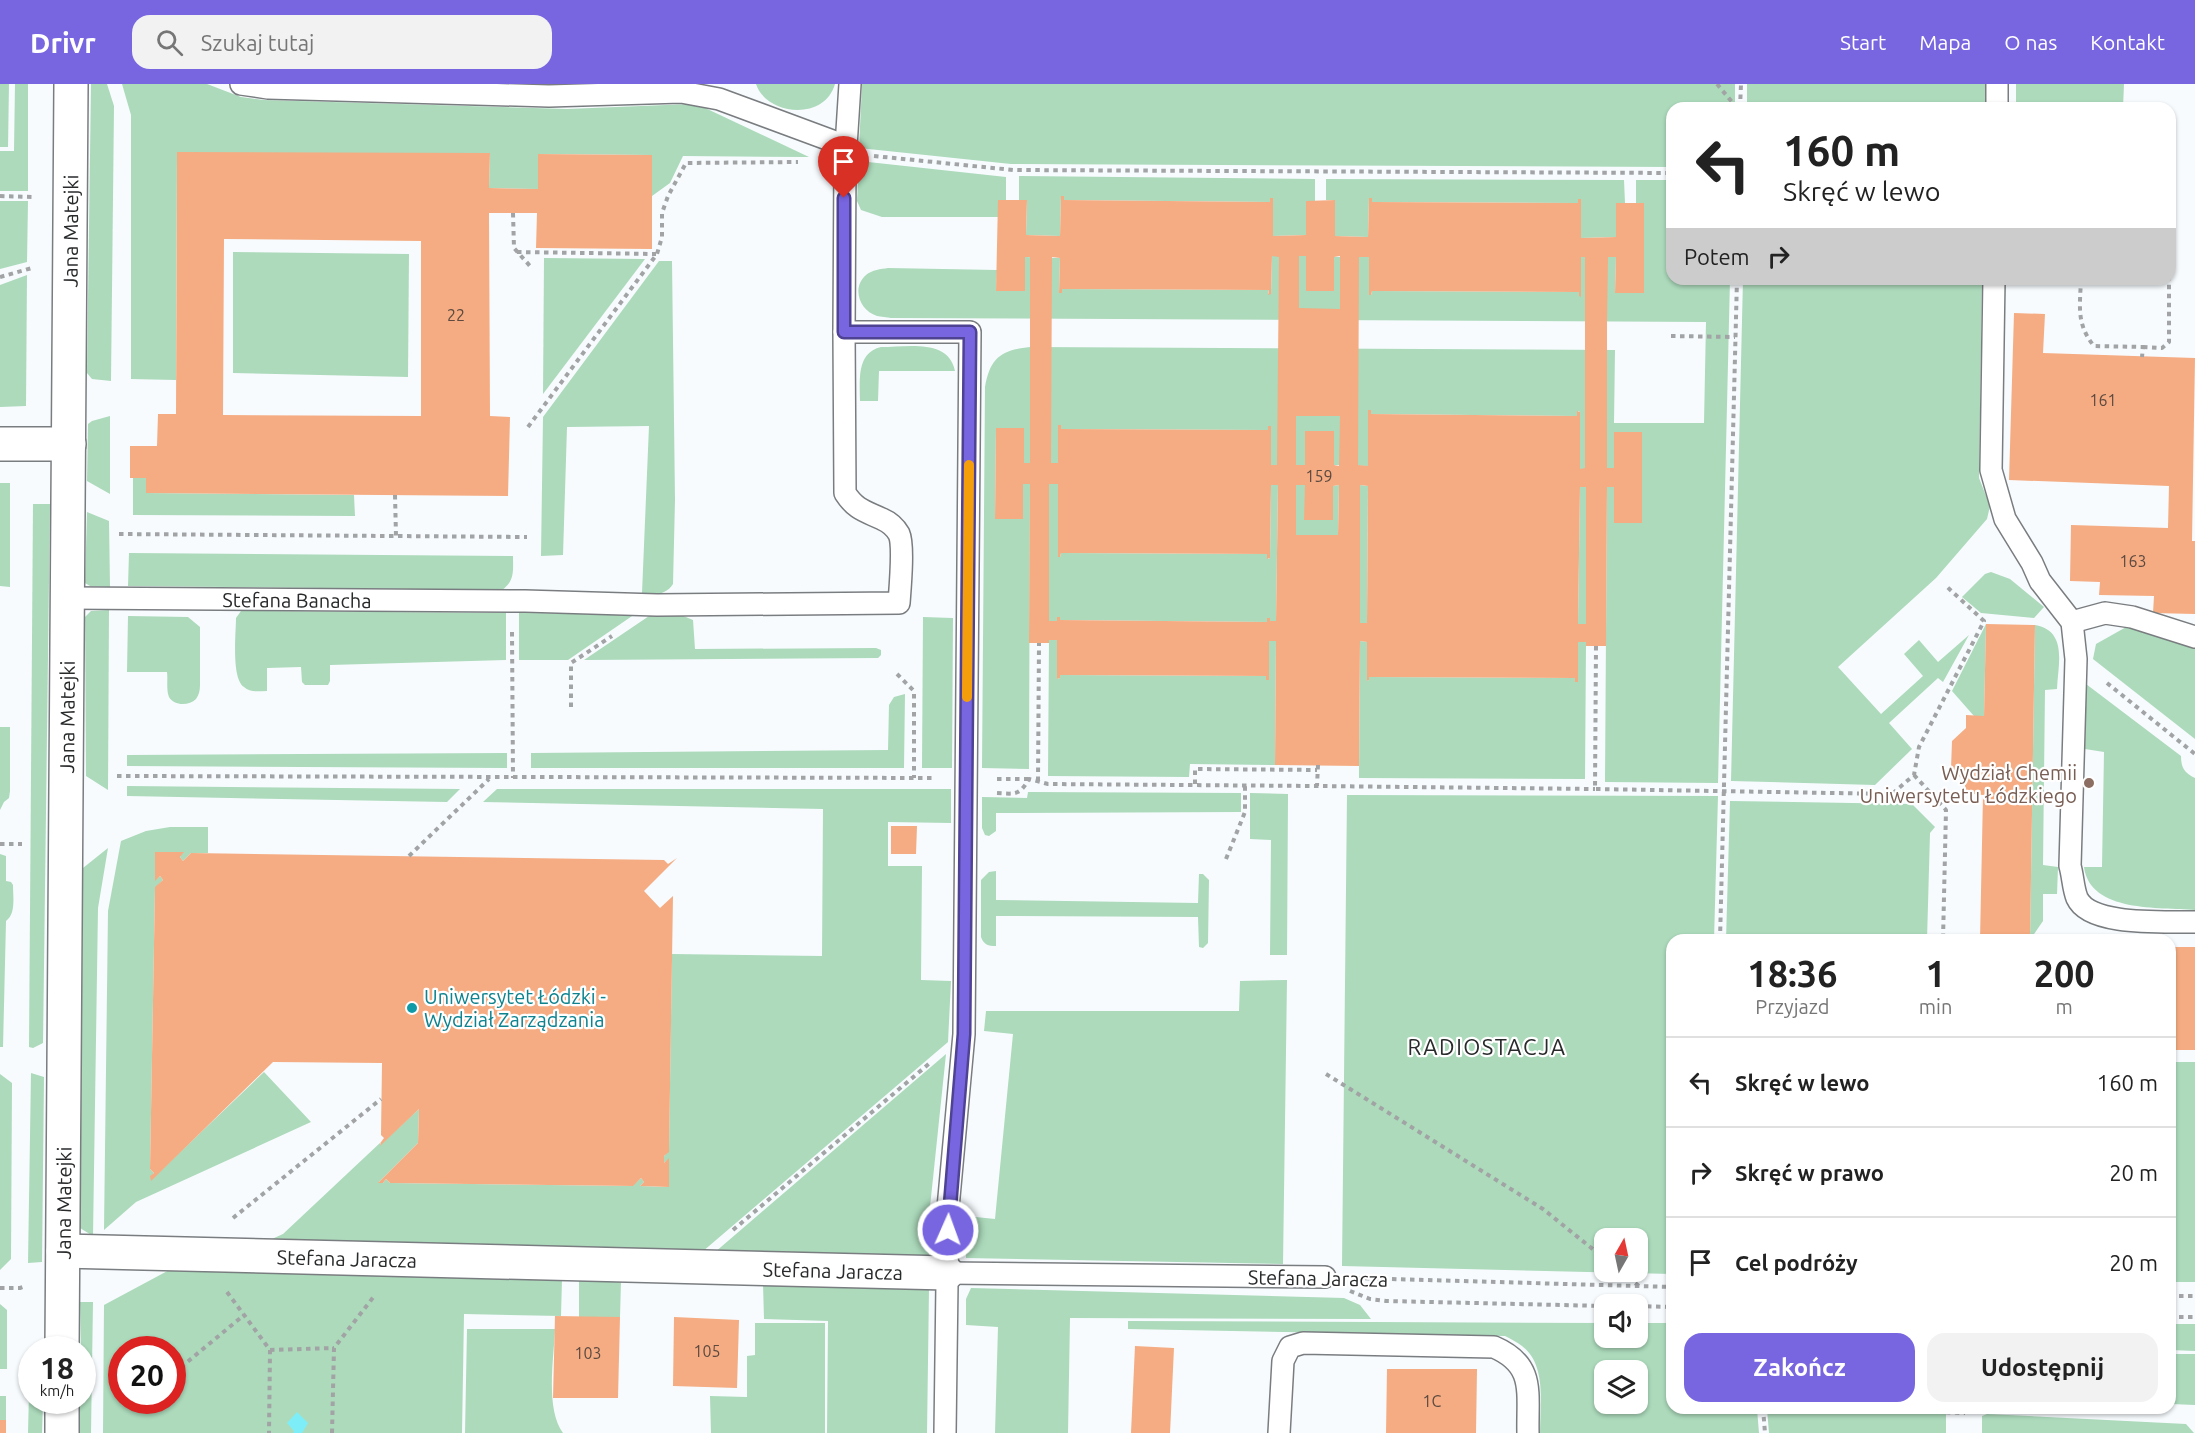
<!DOCTYPE html>
<html lang="pl">
<meta charset="utf-8">
<style>
:root{--surface:#fff;--page:#f2f2f2;--text:#222;--muted:#767676;--line:#e0e0e0;--accent:#7865e0}
body{margin:0;font-family:Ubuntu,sans-serif;background:var(--page);color:var(--text);height:100vh;display:flex;flex-direction:column;font-size:22px;white-space:nowrap}
*{box-sizing:border-box;margin:0}
p{font-size:20px;color:var(--muted)}
.icon{flex:none;width:33px;height:33px;fill:none;stroke:currentColor;stroke-width:2;stroke-linecap:round;stroke-linejoin:round}
.map{position:relative;flex:1;overflow:hidden}
.panel{position:absolute;left:1666px;top:850px;width:510px;height:480px;display:flex;flex-direction:column;background:var(--surface);border-radius:18px;box-shadow:0 2px 4px #0004}
.panel>*{flex:none}
.hud{position:absolute;left:1666px;top:18px;width:510px;height:183px;border-radius:18px;box-shadow:0 2px 4px #0004;background:#fff;color:var(--text);overflow:hidden}
.needle{width:39px;rotate:9deg}
.tools{position:absolute;left:1594px;top:1144px;display:grid;gap:12px}
.tools a{display:grid;place-items:center;width:54px;height:54px;border-radius:12px;background:var(--surface);box-shadow:0 2px 4px #0004;font-size:30px}
.speed{position:absolute;left:18px;top:1252px;display:flex;gap:12px;font-size:30px;font-weight:700;text-align:center}
.speed>*{display:grid;place-content:center;width:78px;height:78px;border-radius:50%;background:var(--surface);box-shadow:0 2px 4px #0004;line-height:1}
.speed small{font-size:15px;font-weight:400}
.speed .limit{border:9px solid #d22;background:#fff;color:#111}
.pin{position:absolute;display:grid;place-items:center;width:51px;height:51px;color:#fff;margin:-62px -26px;border-radius:50% 50% 50% 0;rotate:-45deg;box-shadow:0 0 6px #0007}
.pin .icon{rotate:45deg}
.me{position:absolute;width:66px;margin:-33px;rotate:2deg;stroke-linejoin:round;filter:drop-shadow(0 0 4px #0008)}
.turn{display:flex;align-items:center;gap:21px;height:126px;padding:0 18px;font-size:27px}
.turn .icon{width:78px;height:78px;stroke-width:2.5}
.turn b{display:block;font-size:42px;line-height:51px}
.then{display:flex;align-items:center;height:57px;padding:0 18px;background:#0003;gap:12px;font-size:22px}
.eta{display:flex;justify-content:space-evenly;align-items:center;height:102px;text-align:center}
.eta b{font-size:36px;font-weight:700;line-height:42px}
.cta{display:flex;gap:12px;margin-top:auto;padding:12px 18px}
.cta a{flex:1;height:69px;border-radius:18px;background:var(--accent);color:#fff;font-size:24px;font-weight:700;line-height:69px;text-align:center}
.cta a+a{background:var(--page);color:var(--text)}
ul{padding:0;list-style:none}
li{display:flex;align-items:center;gap:18px;height:90px;padding:0 18px;border-top:2px solid var(--line)}
li div{flex:1}
li b{display:block;font-size:22px}
li em{font-style:normal}
header{display:flex;align-items:center;gap:36px;box-sizing:border-box;height:84px;padding:0 30px;background:var(--accent);color:#fff}
header strong{font-size:28px}
nav{display:flex;gap:33px;margin-inline-start:auto;font-size:21px}
.search{width:420px;height:54px;background:var(--page);display:flex;align-items:center;gap:15px;box-sizing:border-box;padding:0 21px;border-radius:18px;color:var(--muted);font-size:22px}
.map>svg:first-child{display:block}
</style>
<header>
<strong>Drivr</strong>
<div class="search"><svg class="icon" aria-label="search" viewBox="0 0 24 24"><circle cx="10" cy="10" r="6"/><path d="M15 15l6 6"/></svg>Szukaj tutaj</div>
<nav><a>Start</a><a>Mapa</a><a>O nas</a><a>Kontakt</a></nav>
</header>
<div class="map">
<svg width="2195" height="1349" viewBox="0 0 2195 1349">
<rect width="100%" height="100%" fill="#f7fbfe"/>
<g fill="#acdabb" fill-rule="evenodd">
<path d="M0 0H9L8 63H0Z"/>
<path d="M15 0H28V107H0V67H14Z"/>
<path d="M91 0H107L114 22 111 297 92 295 87 289Z"/>
<path d="M122 0H207L241 13 264 16 567 25 691 20 703 23 809 73 683 72 670 99 652 112V71L539 70 538 105 489 104 490 69H177L176 296 131 295V31Z"/>
<path d="M756 0H835C824 38 766 31 756 0Z"/>
<path d="M862 0H1735V24H1672V83L1011 80 859 64Z"/>
<rect x="1747" y="0" width="239" height="24"/>
<path d="M2016 0H2124L2123 24H2016Z"/>
<path d="M859 77 1006 93V116H998V133H882L861 126 857 117Z"/>
<path d="M1019 92 1315 95V117H1306V151L1273 152V114H1270V118L1064 116V112H1061L1060 152 1026 151 1027 117 1019 116Z"/>
<path d="M1326 95 1624 96 1625 119H1616V153L1581 154V115L1578 119 1372 118 1369 114 1368 153 1335 152 1334 116H1326Z"/>
<path d="M1636 96H1672V195H1730L1718 699 1605 698 1607 403H1614V439H1642V349L1614 384 1580 385V328L1578 327 1577 332 1371 330V326H1369L1368 382 1334 381 1333 347H1305V381H1271V342L1268 346 1061 345V341H1059L1058 379H1024V344H996L995 435H1023V400H1030L1029 685 982 684 985 303C990 274 1001 266 1030 263L1615 266 1614 339H1704L1706 238 891 234C887 233 881 233 877 232 860 227 851 204 866 191 872 186 881 185 888 184L997 186 996 207H1025V173L1060 174 1059 208 1061 209 1062 205 1269 206 1268 210H1271L1272 172H1306V207H1334V173H1369V211H1371L1372 207 1579 208V212H1581V173H1616L1615 209H1643L1636 119Z"/>
<path d="M0 117H28L27 178 0 185Z"/>
<path d="M233 168 409 170 408 293 233 289Z"/>
<path d="M544 174 645 175 543 310Z"/>
<path d="M659 177H672L675 416 673 500C667 510 653 513 642 509L649 342 567 343 563 471 541 472 543 333Z"/>
<path d="M27 191 26 322 0 323V201Z"/>
<path d="M1743 195H1982L1979 394 1990 422 1987 435 1936 494 1838 583 1881 630 1923 592 1904 570 1919 556 1938 578 1969 551 1943 598 1938 594 1889 639 1912 665 1875 701 1731 697Z"/>
<path d="M881 263C906 263 949 254 955 287H879L878 317H860C860 296 856 269 881 263Z"/>
<path d="M110 332V410L87 397 88 340 92 337Z"/>
<path d="M133 394H146V409L354 411 355 432 133 431Z"/>
<path d="M0 399H10V503L0 502Z"/>
<path d="M1049 400H1058V473H1060L1061 469 1267 470 1268 475 1270 474 1271 401H1278L1276 537H1270L1269 534H1267V538L1060 536V533H1057V537H1049Z"/>
<path d="M1296 401H1305V435L1332 436 1333 402 1339 401 1338 451H1296Z"/>
<path d="M1360 401 1368 402 1367 539H1360Z"/>
<path d="M1580 403H1586V540H1578Z"/>
<path d="M33 420H50L43 959 33 964 29 963Z"/>
<path d="M87 428 109 437 110 503 90 502 85 499Z"/>
<path d="M129 469 513 472C513 486 515 497 502 506L128 502Z"/>
<path d="M1991 488 2010 495 2044 523 2034 534 1981 529 1962 513 1985 490Z"/>
<path d="M109 526 108 706 86 692 85 533 91 527Z"/>
<path d="M241 527 506 529V576L330 581V597L328 601H305L302 598 301 583 267 584V607C259 607 250 609 244 603 231 594 236 549 236 534Z"/>
<path d="M519 529 635 530 568 576H519Z"/>
<path d="M652 530 681 531 693 536 695 565 876 564 881 566V571L878 574 584 576Z"/>
<path d="M128 532 188 533 200 543V601C200 606 199 611 196 615 189 622 174 622 169 613 166 606 168 595 167 588H127Z"/>
<path d="M923 533 953 534 952 684H922Z"/>
<path d="M1986 540 1984 632H1974L1952 607Z"/>
<path d="M2035 541C2068 547 2058 580 2057 605L2045 606 2043 781 2058 783 2057 810H2043V837L2030 856Z"/>
<path d="M2128 542 2195 563V655L2093 575 2096 560Z"/>
<path d="M1049 556H1057V595L1060 594V591L1266 592 1269 596V557H1276L1275 681 1190 680 1189 693 1048 692Z"/>
<path d="M1360 557 1367 558V597L1369 596V593L1575 594 1578 598V558H1586L1585 695 1359 694Z"/>
<path d="M2086 600 2181 672C2181 683 2184 689 2195 694V826C2160 823 2090 829 2084 783H2102L2104 668 2085 665Z"/>
<path d="M905 610 904 684H531V669L888 666 889 621 894 613Z"/>
<path d="M0 643H10V707L9 714 4 718 0 726Z"/>
<path d="M507 669V684L127 682V671Z"/>
<path d="M127 702 460 705 447 718 127 712Z"/>
<path d="M497 705H951V739L888 738V782H922L921 896 951 897 948 958 702 1168 274 1156 272 1155 283 1150 381 1058 380 1061 419 1025 418 1059 379 1098 383 1099 386 1095 390 1099 632 1102 641 1094 644 1098 640 1102 668 1103 669 1075 664 1079V1072L669 1067 672 870 822 872 823 725 483 718Z"/>
<path d="M1028 708 1241 709V728L996 729V747L989 752 985 751 982 744V713L1027 714Z"/>
<path d="M1250 709 1288 710V713L1287 871H1270L1271 756 1250 755Z"/>
<path d="M1347 711 1718 712 1714 856H1672V1190L1342 1182ZM1605 1155H1638V1188H1605Z"/>
<path d="M1730 717 1912 720 1935 743 1930 749 1927 856H1726Z"/>
<path d="M170 743H208V769H191L183 777 180 773 183 768 155 769V796L160 792 163 796 155 804 150 1085 154 1089 151 1092V1096L264 988 311 1038 136 1118 104 1146 108 827 121 757 146 747Z"/>
<path d="M108 764 98 824 93 1152 80 1144 83 784Z"/>
<path d="M0 770 6 772V797L11 798 13 801C13 813 16 830 6 837L3 963H0Z"/>
<path d="M996 787V816L1198 819 1199 790H1203L1209 796 1208 859 1203 864 1199 863 1198 833 996 832V862C988 862 984 861 981 853V796L989 788Z"/>
<path d="M1287 896 1283 1180 966 1174V1132L995 1135 1013 950 984 947 986 927H1239L1240 897Z"/>
<path d="M946 970 930 1123 929 1175 714 1169Z"/>
<path d="M2170 978H2195V1198H2171Z"/>
<path d="M31 989 44 993 42 1178 28 1179Z"/>
<path d="M0 990 12 999 11 1175 0 1186Z"/>
<path d="M173 1184 562 1195 561 1232 464 1230 462 1349H103L104 1221ZM122 1266H172V1317H122Z"/>
<path d="M579 1196 621 1197 620 1233H579Z"/>
<path d="M763 1200 929 1205 927 1349H827L828 1237 764 1235Z"/>
<path d="M971 1204 1344 1214 1360 1221 1371 1235 1070 1234 1068 1349H995L998 1243 966 1241V1215Z"/>
<path d="M80 1218H93L91 1349H79V1317H82Z"/>
<path d="M0 1220 7 1226V1285H0Z"/>
<path d="M1128 1237 1605 1239V1254H1638V1239H1672V1324L1757 1325 1759 1349H1540C1540 1321 1547 1281 1522 1262 1517 1258 1511 1255 1505 1252L1128 1245ZM1605 1287H1638V1320H1605Z"/>
<path d="M755 1239H825V1349H711L710 1312 747 1313V1272L755 1271Z"/>
<path d="M2170 1240H2195V1267L2171 1266Z"/>
<path d="M467 1245H555C554 1274 545 1325 563 1349H465Z"/>
<path d="M2170 1270H2195V1321L2171 1320Z"/>
<path d="M29 1308H31L32 1317H43L42 1349H28Z"/>
<rect x="0" y="1312" width="6" height="24"/>
<path d="M1767 1325H1946V1349H1769Z"/>
<path d="M1987 1330 2186 1340 2194 1349H1982V1332Z"/>
</g>
<path fill="#7deef8" d="M297 1328 308 1339 302 1349H293L294 1347 287 1339Z"/>
<g fill="#f5ac82" fill-rule="evenodd">
<path d="M177 68 490 69 489 104 538 105V70L652 71V165L536 164 537 129H489L490 332 510 333 508 412 146 409V394H130V362H157L158 330H176ZM224 155 421 157V332L223 331Z"/>
<path d="M1061 112H1064V116L1270 118V114H1273V152L1306 151V117L1335 116V152L1368 153 1369 114H1372V118L1578 119V115H1581V154L1616 153V119H1644V209H1615L1616 173H1608L1607 238V384H1614V348H1642V439H1614V403H1607L1606 562H1586V558H1578V598H1575V594L1369 593V596L1367 597V558L1360 557 1359 682 1275 681 1276 557H1269V596H1266V592L1060 591V594L1057 595V556H1049V559H1029L1030 400H1023V435H995L996 344H1024V379H1030V173H1025V207H996L998 116H1027L1026 151 1060 152ZM1272 172 1279 173 1277 381H1271V342H1268V346L1061 345V341H1058V379H1051L1052 173 1060 174 1059 209H1062V205L1269 206 1268 211 1271 210ZM1299 172H1306V207H1334V173L1340 172V225L1299 224ZM1359 173H1369V211H1371L1372 207 1579 208V212L1581 213V173H1585V384L1580 385V328L1577 327V332L1371 330V326H1368V382L1358 381ZM1296 332H1340L1339 382 1334 381V347H1305V381H1296ZM1049 400H1058V473H1060L1061 469 1267 470V475L1270 474 1271 401H1278L1276 537H1270V534H1267V538L1060 536V533H1057V537H1049ZM1296 401H1305L1304 436H1333V402L1339 401 1338 451H1296ZM1360 401 1368 402 1367 539H1360ZM1580 403H1586V540H1578Z"/>
<path d="M2014 229 2045 230 2043 269 2195 274 2192 457H2195V530L2153 529 2154 512 2099 511 2100 498 2070 497 2071 441 2168 444 2169 402 2009 396Z"/>
<path d="M1986 540 2035 541 2030 856H1980L1983 711 1965 709V697L1951 685 1952 657 1966 644V631L1984 632Z"/>
<path d="M891 742H917L916 770H891Z"/>
<path d="M155 768H184L180 773 183 777 191 769 664 776 668 780 677 774 644 807 660 824 673 812 669 1068 664 1072V1079L669 1074V1103L640 1102 644 1098 641 1094 633 1102 390 1099 386 1095 383 1099H378L418 1059 419 1025 380 1062 381 1058 384 1054 381 1051 382 979 273 978 151 1097 150 1092 154 1089 150 1085 155 803 163 796 160 792 155 797Z"/>
<rect x="2170" y="863" width="25" height="103"/>
<path d="M555 1232 620 1233 618 1314H553Z"/>
<path d="M674 1233 739 1236 737 1304 673 1302Z"/>
<path d="M1135 1262 1174 1264 1170 1349H1131Z"/>
<path d="M1387 1285H1477L1476 1349H1386Z"/>
<rect x="0" y="1336" width="6" height="13"/>
</g>
<g fill="none" stroke-linecap="round" stroke-linejoin="round">
<defs>
<g id="lane">
<path d="M241 0 268 4 549 12 681 8 719 15 846 62"/>
<path d="M850 0 845 78 844 248H970L964 950 948 1124 945 1349"/>
<path d="M1997 24V0"/>
<path d="M1994 195 1991 386 2005 435 2032 479 2040 497 2072 538 2076 575 2070 782C2073 792 2073 804 2077 814 2090 843 2167 837 2195 838"/>
<path id="s1" d="M67 514 525 517 657 521 899 519C900 505 904 461 899 450 895 443 889 438 882 435 865 427 856 426 845 409L844 248"/>
<path d="M2072 538 2105 529 2132 533 2195 553"/>
<path d="M947 1189 1325 1193"/>
<path d="M1279 1349 1283 1277 1290 1263 1303 1259 1494 1263C1536 1281 1527 1309 1528 1349"/>
</g>
<g id="street">
<path d="M0 360H69"/>
<path id="s2" d="M63 1167 947 1189"/>
<path id="s3" d="M62 1266 71 0"/>
<path d="M62 1349V1317"/>
</g>
</defs>
<use href="#lane" stroke="#7a7d80" stroke-width="24"/>
<use href="#street" stroke="#7a7d80" stroke-width="36"/>
<g stroke="#a1a3a5" stroke-width="4" stroke-dasharray="4.5 4.5" stroke-linecap="butt">
<path d="M1717 0 1737 24"/>
<path d="M1740 24 1741 0"/>
<path d="M874 72 1013 86 1672 89"/>
<path d="M0 112 32 113"/>
<path d="M513 129 514 164 530 182"/>
<path d="M517 168 656 170"/>
<path d="M0 193 32 184"/>
<path d="M2081 195C2080 222 2076 240 2094 262L2143 263 2142 273"/>
<path d="M1671 252 1735 253"/>
<path d="M2143 263 2162 264 2169 258V195"/>
<path d="M528 343 657 170 662 153V129L668 112 686 79 798 78"/>
<path d="M395 411 396 452"/>
<path d="M119 450 527 453"/>
<path d="M512 548 513 694"/>
<path d="M1596 562 1595 705 1892 710 1914 691 1919 663 1984 537 1945 501"/>
<path d="M897 590 914 607V694"/>
<path d="M2107 599 2195 670"/>
<path d="M571 623V579L612 552"/>
<path d="M1318 681 1317 702 1595 705"/>
<path d="M1914 691 1946 726 1943 856"/>
<path d="M117 692 935 694"/>
<path d="M997 695H1029"/>
<path d="M1038 697 1039 559"/>
<path d="M1195 700V685L1317 686"/>
<path d="M997 709C1015 710 1019 712 1029 695L1048 700 1317 702"/>
<path d="M0 760H22"/>
<path d="M409 772 489 695"/>
<path d="M1226 775 1245 728V700"/>
<path d="M1720 856 1737 195"/>
<path d="M1326 990 1543 1125 1605 1175"/>
<path d="M233 1134 381 1015"/>
<path d="M733 1146 931 978"/>
<path d="M1621 1188 1639 1202"/>
<path d="M1356 1194 1672 1203"/>
<path d="M0 1204H20L26 1202"/>
<path d="M1350 1207 1370 1215 1386 1217 1605 1222"/>
<path d="M227 1208 270 1266 269 1349"/>
<path d="M2170 1212H2195"/>
<path d="M1638 1222 1672 1223"/>
<path d="M2170 1233H2195"/>
<path d="M270 1266 334 1264"/>
<path d="M174 1289 244 1231"/>
<path d="M1763 1324 1765 1349"/>
<path d="M1847 1324 1965 1329"/>
<path d="M332 1349 334 1264 375 1211"/>
</g>
<use href="#lane" stroke="#fff" stroke-width="21"/>
<use href="#street" stroke="#fff" stroke-width="33"/>
</g>
<g fill="none" stroke-linecap="round" stroke-linejoin="round">
<defs>
<path id="route" d="M844 114V248H970L964 950 948 1146"/>
</defs>
<use href="#route" stroke="#4e4292" stroke-width="15"/>
<use href="#route" stroke="#7865e0" stroke-width="10"/>
<path stroke="#f59e0b" stroke-width="10" d="M967 613 969 381"/>
</g>
<circle fill="#8d6e63" stroke="#fff" stroke-width="2" cx="2089" cy="699" r="6"/>
<circle fill="#0f9aa8" stroke="#fff" stroke-width="2" cx="412" cy="924" r="6"/>
<g text-anchor="middle" dominant-baseline="central" stroke-width="4.5" stroke-linejoin="round" paint-order="stroke">
<g font-size="16" fill="#5c4a41">
<text x="456" y="231">22</text>
<text x="2103" y="316">161</text>
<text x="1319" y="392">159</text>
<text x="2133" y="477">163</text>
<text x="707" y="1267">105</text>
<text x="588" y="1269">103</text>
<text x="1432" y="1317">1C</text>
</g>
<g font-size="20" fill="#292a2b" stroke="#fff">
<text stroke="none"><textPath href="#s3" startOffset="1119">Jana Matejki</textPath></text>
<text stroke="none"><textPath href="#s1" startOffset="230">Stefana Banacha</textPath></text>
<text stroke="none"><textPath href="#s3" startOffset="633">Jana Matejki</textPath></text>
<text stroke="none"><textPath href="#s3" startOffset="147">Jana Matejki</textPath></text>
<text stroke="none"><textPath href="#s2" startOffset="284">Stefana Jaracza</textPath></text>
<text stroke="none"><textPath href="#s2" startOffset="770">Stefana Jaracza</textPath></text>
<text transform="translate(1318 1194) rotate(1)">Stefana Jaracza</text>
</g>
<g font-size="20" fill="#785e54" stroke="#fff" text-anchor="end">
<text x="2077" y="688">Wydział Chemii<tspan x="2077" dy="23">Uniwersytetu Łódzkiego</tspan></text>
</g>
<g font-size="20" fill="#0d838f" stroke="#fff" text-anchor="start">
<text x="424" y="912">Uniwersytet Łódzki -<tspan x="424" dy="23">Wydział Zarządzania</tspan></text>
</g>
<g font-size="22" letter-spacing="1.5" fill="#292a2b" stroke="#fff">
<text x="1487" y="962">RADIOSTACJA</text>
</g>
</g>
</svg>
<div class="tools">
<a><svg class="needle" viewBox="-14 -14 28 28"><path d="M0-13l5 13h-10z" fill="#e53935"/><path d="M0 13l5-13h-10z" fill="#767676"/></svg></a>
<a><svg class="icon" aria-label="sound" viewBox="0 0 24 24"><path d="M4 9h4l5-4v14l-5-4H4zM17 9q2 3 0 6"/></svg></a>
<a><svg class="icon" aria-label="layers" viewBox="0 0 24 24"><path d="M12 4l9 5-9 5-9-5zM3 14l9 5 9-5"/></svg></a>
</div>
<div class="speed"><div>18<small>km/h</small></div><div class="limit">20</div></div>
<div class="pin" style="left:844px;top:114px;background:#d93025"><svg class="icon" aria-label="arrive" viewBox="0 0 24 24"><path d="M6 21V4h12l-3 4 3 4H6"/></svg></div>
<svg class="me" style="left:948px;top:1146px" viewBox="-20 -20 40 40"><circle r="17" fill="#7865e0" stroke="#fff" stroke-width="3"/><path d="M0-11L8 9 0 5-8 9z" fill="#fff"/></svg>
<div class="hud">
<div class="turn"><svg class="icon" aria-label="left" viewBox="0 0 24 24"><path d="M17 20v-9H6M10 6l-5 5 5 5"/></svg><div><b>160 m</b>Skręć w lewo</div></div>
<div class="then">Potem<svg class="icon" aria-label="right" viewBox="0 0 24 24"><path d="M7 20v-9h11M14 6l5 5-5 5"/></svg></div>
</div>
<section class="panel">
<div class="eta">
<div><b>18:36</b><p>Przyjazd</p></div>
<div><b>1</b><p>min</p></div>
<div><b>200</b><p>m</p></div>
</div>
<ul>
<li><svg class="icon" aria-label="left" viewBox="0 0 24 24"><path d="M17 20v-9H6M10 6l-5 5 5 5"/></svg><div><b>Skręć w lewo</b></div><em>160 m</em></li>
<li><svg class="icon" aria-label="right" viewBox="0 0 24 24"><path d="M7 20v-9h11M14 6l5 5-5 5"/></svg><div><b>Skręć w prawo</b></div><em>20 m</em></li>
<li><svg class="icon" aria-label="arrive" viewBox="0 0 24 24"><path d="M6 21V4h12l-3 4 3 4H6"/></svg><div><b>Cel podróży</b></div><em>20 m</em></li>
</ul>
<div class="cta"><a>Zakończ</a><a>Udostępnij</a></div>
</section>
</div>
